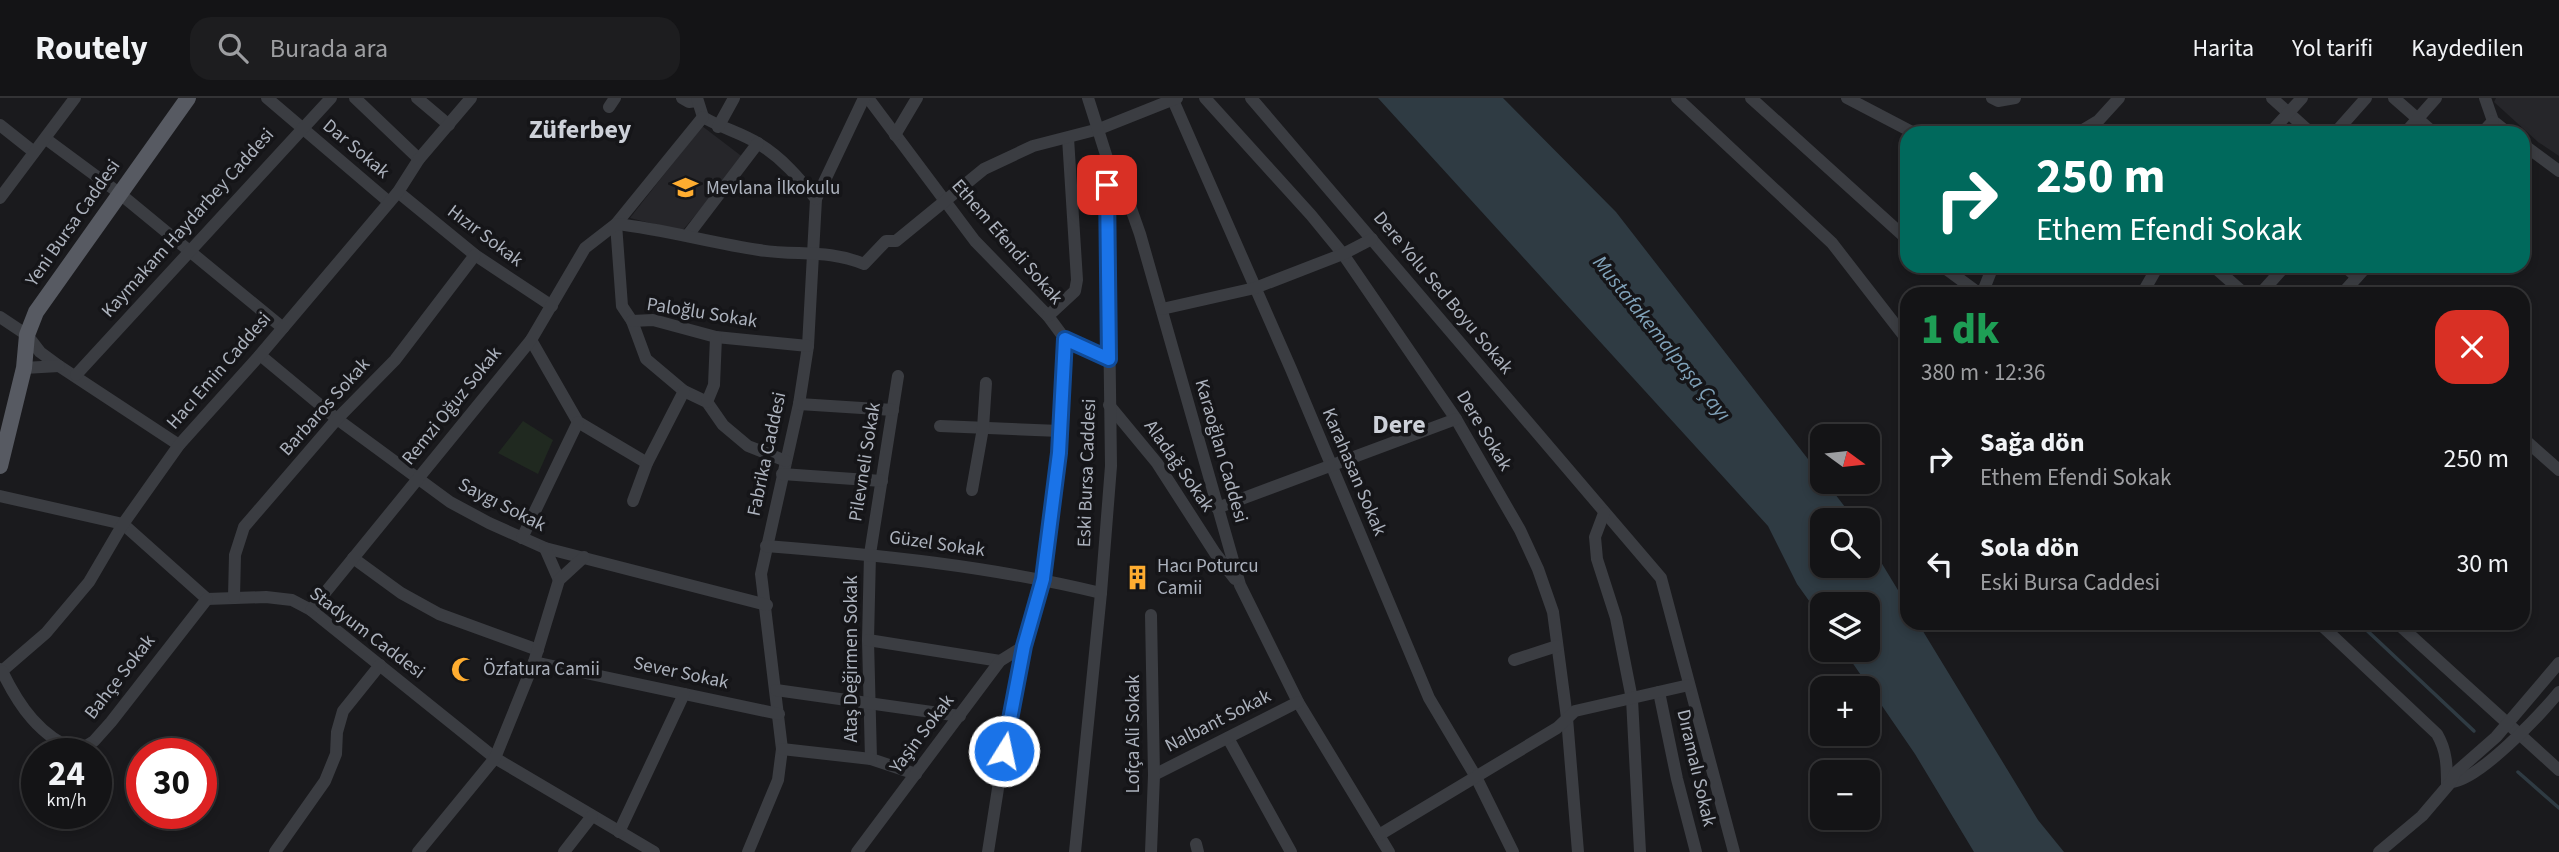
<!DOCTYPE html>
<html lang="tr">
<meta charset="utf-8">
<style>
:root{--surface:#141416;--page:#1d1d1f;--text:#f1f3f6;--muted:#9d9ea1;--line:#333335}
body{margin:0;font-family:"Source Sans 3",sans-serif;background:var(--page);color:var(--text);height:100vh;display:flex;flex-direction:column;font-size:26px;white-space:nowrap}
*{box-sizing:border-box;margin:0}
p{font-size:23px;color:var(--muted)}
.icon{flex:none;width:38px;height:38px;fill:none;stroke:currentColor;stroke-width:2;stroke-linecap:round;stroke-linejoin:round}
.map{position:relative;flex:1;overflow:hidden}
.panel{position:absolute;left:1900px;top:189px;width:630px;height:343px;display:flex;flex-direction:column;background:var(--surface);border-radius:21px;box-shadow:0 4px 10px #0003,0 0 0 2px var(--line)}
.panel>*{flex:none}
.guide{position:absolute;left:1900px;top:28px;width:630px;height:147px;border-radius:21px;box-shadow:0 4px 10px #0003,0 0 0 2px var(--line);background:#00695c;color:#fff;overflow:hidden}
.needle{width:46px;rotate:105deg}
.fabs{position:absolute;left:1810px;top:326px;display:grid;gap:14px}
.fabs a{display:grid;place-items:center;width:70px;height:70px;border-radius:14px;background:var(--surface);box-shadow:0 4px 10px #0003,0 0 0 2px var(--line);font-size:35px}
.speed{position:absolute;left:21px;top:640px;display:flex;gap:14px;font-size:35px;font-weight:700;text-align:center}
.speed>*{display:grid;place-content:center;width:91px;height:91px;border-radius:50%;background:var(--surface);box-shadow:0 4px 10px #0003,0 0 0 2px var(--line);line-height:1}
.speed small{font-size:18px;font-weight:400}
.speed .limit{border:10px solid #d22;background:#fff;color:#111}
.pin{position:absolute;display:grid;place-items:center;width:60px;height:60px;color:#fff;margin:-30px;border-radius:14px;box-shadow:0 4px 10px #0006}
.me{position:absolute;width:77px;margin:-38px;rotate:10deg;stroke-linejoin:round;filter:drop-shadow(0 0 5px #0008)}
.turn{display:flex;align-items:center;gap:24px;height:147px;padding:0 21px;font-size:32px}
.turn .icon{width:91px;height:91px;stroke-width:2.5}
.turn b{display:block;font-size:49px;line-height:60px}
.round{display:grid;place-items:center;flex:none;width:74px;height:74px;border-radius:21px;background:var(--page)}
.head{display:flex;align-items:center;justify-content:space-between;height:119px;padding:0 21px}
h1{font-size:42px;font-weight:800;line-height:52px;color:#1e9e55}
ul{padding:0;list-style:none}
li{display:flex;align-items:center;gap:21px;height:105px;padding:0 21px}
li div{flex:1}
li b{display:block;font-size:26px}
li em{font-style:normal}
header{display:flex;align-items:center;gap:42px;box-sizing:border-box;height:98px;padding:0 35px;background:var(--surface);border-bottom:2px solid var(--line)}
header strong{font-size:33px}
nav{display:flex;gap:38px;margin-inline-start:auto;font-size:24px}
.search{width:490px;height:63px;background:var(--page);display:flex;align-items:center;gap:18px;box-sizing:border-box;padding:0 24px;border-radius:21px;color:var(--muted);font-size:26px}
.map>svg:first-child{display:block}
</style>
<header>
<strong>Routely</strong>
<div class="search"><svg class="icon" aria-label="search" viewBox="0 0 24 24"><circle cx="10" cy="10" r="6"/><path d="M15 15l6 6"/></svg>Burada ara</div>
<nav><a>Harita</a><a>Yol tarifi</a><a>Kaydedilen</a></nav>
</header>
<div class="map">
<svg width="2559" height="754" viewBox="0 0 2559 754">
<rect width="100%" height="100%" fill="#1a1a1d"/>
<g fill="#26262a">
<path d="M2496 0H2559V58L2538 44 2494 4Z"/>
<path d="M702 28 744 60 682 133 630 120Z"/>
</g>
<path fill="#202920" d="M523 323 553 342 538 376 498 355Z"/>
<path fill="#2f3b43" d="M1378 0H1503L1616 114 1822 379V383H1825L1855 422H1822V467H1867V441L1907 507 1908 525H1918L2038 722 2064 754H1974L1915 656 1843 551H1867V506H1822V521L1797 486 1768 428Z"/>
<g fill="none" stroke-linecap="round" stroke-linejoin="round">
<g stroke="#2f3b43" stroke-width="3.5">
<path d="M2359 525 2474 633"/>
<path d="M2518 674 2559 710"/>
</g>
<g stroke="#3b3d42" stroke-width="12">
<path d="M267 0 389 104"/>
<path d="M355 0 419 61"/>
<path d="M417 0 449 27"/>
<path d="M682 0 689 4 697 3"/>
<path d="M697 0 703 19"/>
<path d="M868 0 975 143 1048 218 1065 241 1109 261"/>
<path d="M1205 0 1311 117 1343 156 1456 321 1520 432 1538 471 1553 514 1567 620 1578 754"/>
<path d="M1251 0 1661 480 1734 754"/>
<path d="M1677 0 1832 145 1908 243"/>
<path d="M1751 0 1908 142"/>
<path d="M1847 0 1914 35"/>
<path d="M1992 0 1998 3 2015 0"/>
<path d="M2272 0 2311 35"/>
<path d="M2394 0 2434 35"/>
<path d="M2485 0 2493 23 2508 35"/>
<path d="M1173 2 1291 271 1429 600 1476 679 1513 754"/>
<path d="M609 9 615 0"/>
<path d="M703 19C721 30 742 35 759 46 782 60 799 80 816 101L808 248 799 306 761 476 782 651 778 682 748 754"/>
<path d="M703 19 616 126 622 208 632 223 646 261 684 293 707 304 723 327 748 348 786 363"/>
<path d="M0 27 34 54"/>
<path d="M718 29 734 0"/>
<path d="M2078 35 2098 23 2119 0"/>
<path d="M2270 35 2302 0"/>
<path d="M2335 35 2366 0"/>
<path d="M2405 35 2436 0"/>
<path d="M2482 35 2493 23"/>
<path d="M895 37 917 0"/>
<path d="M46 41 119 95 283 230"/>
<path d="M2524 47 2559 73"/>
<path d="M1108 62 1122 85 1140 136 1240 487 1298 604 1389 754"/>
<path d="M398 94 475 157 552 208"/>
<path d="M0 100 75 0"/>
<path d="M816 101 864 0"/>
<path d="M688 137 758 45"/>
<path d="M1942 168 1980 196"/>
<path d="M2213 168 2245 196"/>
<path d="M2344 168 2357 179"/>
<path d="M1982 196 1993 168"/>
<path d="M2142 196 2158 168"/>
<path d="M2260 196 2285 168"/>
<path d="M2342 196 2367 168"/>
<path d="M1162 211 1255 190 1343 156 1372 141"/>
<path d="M1048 218 1075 193 1077 182 1068 40"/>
<path d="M0 219 27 237 40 254 59 268 179 347"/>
<path d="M632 223 653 222 716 239 808 248"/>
<path d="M531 242 578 324 647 365"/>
<path d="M260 257 337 321 450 404 489 425 545 450 767 507"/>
<path d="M24 270 59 268"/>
<path d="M76 277 331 0"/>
<path d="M898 278 870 456 868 542 871 661 916 676"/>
<path d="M707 304 714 287 716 239"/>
<path d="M799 306 893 312"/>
<path d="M1109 307 1157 365 1215 455 1235 481"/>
<path d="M940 328 1060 333"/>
<path d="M2524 341 2559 372"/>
<path d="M782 376 882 383"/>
<path d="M972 392 983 330 986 285"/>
<path d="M0 398 123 426 207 501 266 499 292 502 311 512 495 660 654 754"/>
<path d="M633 403 647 365 684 293"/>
<path d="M1217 410 1456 321"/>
<path d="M1604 415 1595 439 1597 461 1616 520 1632 601 1640 754"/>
<path d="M522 440 578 324"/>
<path d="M766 448C880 457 990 468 1101 495"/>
<path d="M545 450 559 482"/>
<path d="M353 460 401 495 439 516 538 552"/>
<path d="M234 499 235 457 244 429 337 321 395 262 475 157"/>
<path d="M311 512 531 242 585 150 616 126C664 131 711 145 759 152 797 158 828 151 864 166L886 143H896L984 71 1033 48 1099 31 1177 0"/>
<path d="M2319 525 2437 636C2447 653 2447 669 2447 688"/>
<path d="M2397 525 2559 672"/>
<path d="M868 542 1000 563"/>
<path d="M1514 562 1557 548"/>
<path d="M534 564 779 616"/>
<path d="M0 571 2 573 46 535 89 484 123 426 179 347 260 257 398 94 419 61 471 0"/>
<path d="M2 573C19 608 40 639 78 653L94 643 111 624 207 501"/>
<path d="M776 592 960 618"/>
<path d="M1659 594 1677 681 1696 754"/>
<path d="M1228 640 1291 754"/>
<path d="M782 651 871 661"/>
<path d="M1154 677 1298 604"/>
<path d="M2451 684C2478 683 2541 616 2559 594"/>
<path d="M619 734 684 596"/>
<path d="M1379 737 1557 630 1575 613 1689 587"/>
<path d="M1196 746 1198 754"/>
<path d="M275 754 325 683 336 656 337 634 343 613 380 567"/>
<path d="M418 754 495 660 534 564 559 482 584 459"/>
<path d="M564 754 592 718"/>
<path d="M857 754 1000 563 1024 548"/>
<path d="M988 754 1008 627 1024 548 1043 481 1059 354 1065 241"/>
<path d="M1075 754 1101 495 1111 368 1107 60 1088 0"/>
<path d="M1151 754 1154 677 1151 517"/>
<path d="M2379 754 2422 718 2451 684 2455 675 2496 639 2559 565"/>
</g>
<path stroke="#575a62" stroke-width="16" d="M0 368 24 270 27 237 36 214 188 0"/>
</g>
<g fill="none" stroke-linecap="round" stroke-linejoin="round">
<defs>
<path id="route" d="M1004 653 1024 548 1043 481 1059 355 1065 241 1109 261 1107 87"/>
</defs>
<use href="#route" stroke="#114b97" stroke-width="18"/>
<use href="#route" stroke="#1a73e8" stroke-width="12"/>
</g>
<defs>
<symbol id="school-bare" viewBox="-9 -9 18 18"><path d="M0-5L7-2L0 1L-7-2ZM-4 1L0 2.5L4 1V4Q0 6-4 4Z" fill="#ffad30" stroke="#151518" stroke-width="2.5" paint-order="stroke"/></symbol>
<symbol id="building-bare" viewBox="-9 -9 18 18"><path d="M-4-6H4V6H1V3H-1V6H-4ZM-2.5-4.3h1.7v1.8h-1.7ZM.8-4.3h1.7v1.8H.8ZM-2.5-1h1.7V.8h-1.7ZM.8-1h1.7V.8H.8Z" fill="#ffad30" stroke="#151518" stroke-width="2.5" paint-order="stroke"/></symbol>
<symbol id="mosque-bare" viewBox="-9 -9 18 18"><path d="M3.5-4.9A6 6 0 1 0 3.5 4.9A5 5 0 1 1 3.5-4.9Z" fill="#ffad30" stroke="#151518" stroke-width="2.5" paint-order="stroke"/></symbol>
</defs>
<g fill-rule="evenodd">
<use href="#school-bare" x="668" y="72" width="35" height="35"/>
<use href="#building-bare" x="1120" y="462" width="35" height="35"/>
<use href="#mosque-bare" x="446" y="554" width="35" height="35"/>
</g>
<g text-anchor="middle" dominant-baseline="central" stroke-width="7" stroke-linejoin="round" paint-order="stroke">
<g font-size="19" fill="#acb2bd" stroke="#151518">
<text transform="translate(356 51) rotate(40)">Dar Sokak</text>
<text transform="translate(73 125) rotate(-55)">Yeni Bursa Caddesi</text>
<text transform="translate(188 125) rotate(-48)">Kaymakam Haydarbey Caddesi</text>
<text transform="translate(485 138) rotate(37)">Hızır Sokak</text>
<text transform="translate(1007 144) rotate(49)">Ethem Efendi Sokak</text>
<text transform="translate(1443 195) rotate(50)">Dere Yolu Sed Boyu Sokak</text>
<text transform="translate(702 215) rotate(9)">Paloğlu Sokak</text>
<text transform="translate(219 273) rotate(-49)">Hacı Emin Caddesi</text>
<text transform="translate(452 308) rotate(-51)">Remzi Oğuz Sokak</text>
<text transform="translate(325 309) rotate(-48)">Barbaros Sokak</text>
<text transform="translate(1484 333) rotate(59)">Dere Sokak</text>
<text transform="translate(1221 353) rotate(74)">Karaoğlan Caddesi</text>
<text transform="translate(767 356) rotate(-78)">Fabrika Caddesi</text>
<text transform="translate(865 364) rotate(-81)">Pilevneli Sokak</text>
<text transform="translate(1179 368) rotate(55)">Aladağ Sokak</text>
<text transform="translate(1354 374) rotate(67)">Karahasan Sokak</text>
<text transform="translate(1087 375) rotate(-88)">Eski Bursa Caddesi</text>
<text transform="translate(502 407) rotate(27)">Saygı Sokak</text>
<text transform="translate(937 446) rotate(8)">Güzel Sokak</text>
<text transform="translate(367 535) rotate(37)">Stadyum Caddesi</text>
<text transform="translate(851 561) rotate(-90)">Ataş Değirmen Sokak</text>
<text transform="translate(681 575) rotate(12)">Sever Sokak</text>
<text transform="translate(120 579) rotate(-52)">Bahçe Sokak</text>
<text transform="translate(1218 623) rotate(-27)">Nalbant Sokak</text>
<text transform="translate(922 636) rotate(-53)">Yaşin Sokak</text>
<text transform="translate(1133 636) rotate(-90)">Lofça Ali Sokak</text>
<text transform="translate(1696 670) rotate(77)">Dıramalı Sokak</text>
</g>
<g font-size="19" fill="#acb2bd" stroke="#151518" text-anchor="start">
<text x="706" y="90">Mevlana İlkokulu</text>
<text x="1157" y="468">Hacı Poturcu<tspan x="1157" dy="22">Camii</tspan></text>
<text x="483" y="571">Özfatura Camii</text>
</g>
<g font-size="21" font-style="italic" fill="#81a3ba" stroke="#151518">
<text transform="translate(1662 240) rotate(51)">Mustafakemalpaşa Çayı</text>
</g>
<g font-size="26" font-weight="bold" fill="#cdd1d9" stroke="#151518">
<text x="580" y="31">Züferbey</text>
<text x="1399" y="326">Dere</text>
</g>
</g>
</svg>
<div class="fabs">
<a><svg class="needle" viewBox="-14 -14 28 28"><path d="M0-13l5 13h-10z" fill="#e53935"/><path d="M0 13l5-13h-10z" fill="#9d9ea1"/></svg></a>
<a><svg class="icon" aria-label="search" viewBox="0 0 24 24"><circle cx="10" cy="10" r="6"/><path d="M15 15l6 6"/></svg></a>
<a><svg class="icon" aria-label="layers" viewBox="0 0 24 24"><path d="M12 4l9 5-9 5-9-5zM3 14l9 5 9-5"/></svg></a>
<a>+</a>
<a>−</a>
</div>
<div class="speed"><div>24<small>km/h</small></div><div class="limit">30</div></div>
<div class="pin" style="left:1107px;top:87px;background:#d93025"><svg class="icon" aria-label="arrive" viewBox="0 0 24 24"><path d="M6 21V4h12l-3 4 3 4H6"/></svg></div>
<svg class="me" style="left:1004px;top:653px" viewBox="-20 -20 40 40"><circle r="17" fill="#1a73e8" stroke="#fff" stroke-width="3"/><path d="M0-11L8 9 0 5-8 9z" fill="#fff"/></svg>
<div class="guide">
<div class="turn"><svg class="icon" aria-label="right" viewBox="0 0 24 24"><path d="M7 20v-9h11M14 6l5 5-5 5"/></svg><div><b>250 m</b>Ethem Efendi Sokak</div></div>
</div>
<section class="panel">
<div class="head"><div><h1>1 dk</h1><p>380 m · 12:36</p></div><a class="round" style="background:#d93025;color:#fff"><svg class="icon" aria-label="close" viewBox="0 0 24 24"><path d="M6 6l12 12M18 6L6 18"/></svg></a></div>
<ul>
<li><svg class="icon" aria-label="right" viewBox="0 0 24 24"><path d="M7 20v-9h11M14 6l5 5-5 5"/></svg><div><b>Sağa dön</b><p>Ethem Efendi Sokak</p></div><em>250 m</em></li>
<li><svg class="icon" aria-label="left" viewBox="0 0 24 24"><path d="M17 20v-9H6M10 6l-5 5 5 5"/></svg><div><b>Sola dön</b><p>Eski Bursa Caddesi</p></div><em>30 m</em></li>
</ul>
</section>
</div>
